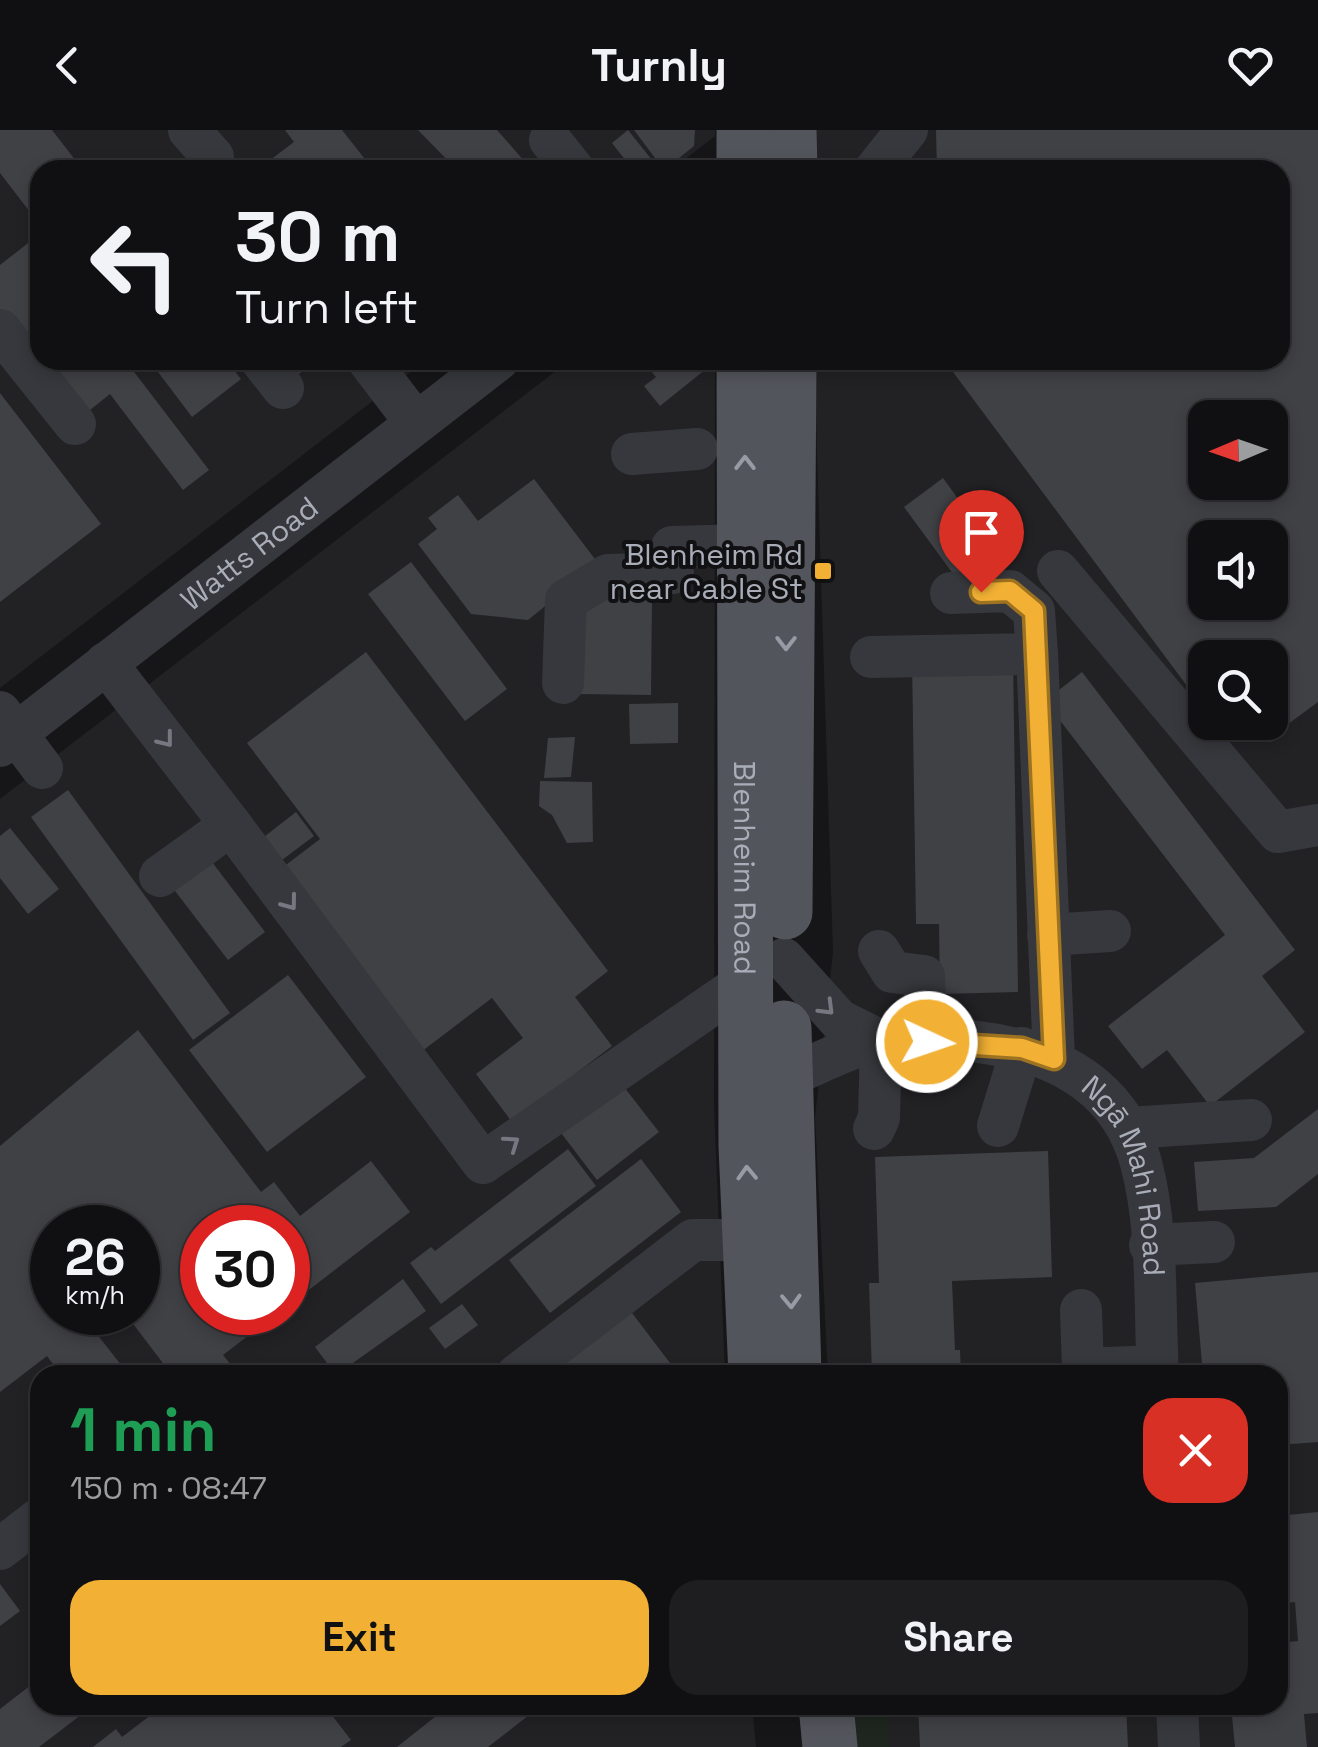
<!DOCTYPE html>
<meta charset="utf-8">
<style>
:root{--surface:#101012;--page:#1e1e20;--text:#f1f3f6;--muted:#9c9d9f;--line:#303032;--accent:#f2b134}
body{margin:0;font-family:"Space Grotesk",sans-serif;background:var(--page);color:var(--text);height:100vh;display:flex;flex-direction:column;font-size:38px;white-space:nowrap}
*{box-sizing:border-box;margin:0}
p{font-size:32px;color:var(--muted)}
.icon{flex:none;width:55px;height:55px;fill:none;stroke:currentColor;stroke-width:2;stroke-linecap:round;stroke-linejoin:round}
.map{position:relative;flex:1;overflow:hidden}
.drawer{position:absolute;left:30px;top:1235px;width:1258px;height:350px;display:flex;flex-direction:column;background:var(--surface);border-radius:30px;box-shadow:0 5px 15px #0003,0 0 0 2px var(--line)}
.drawer>*{flex:none}
.hud{position:absolute;left:30px;top:30px;width:1260px;height:210px;border-radius:30px;box-shadow:0 5px 15px #0003,0 0 0 2px var(--line);background:#101012;color:var(--text);overflow:hidden}
.needle{width:65px;rotate:268deg}
.fabs{position:absolute;left:1188px;top:270px;display:grid;gap:20px}
.fabs a{display:grid;place-items:center;width:100px;height:100px;border-radius:20px;background:var(--surface);box-shadow:0 5px 15px #0003,0 0 0 2px var(--line);font-size:50px}
.speed{position:absolute;left:30px;top:1075px;display:flex;gap:20px;font-size:50px;font-weight:700;text-align:center}
.speed>*{display:grid;place-content:center;width:130px;height:130px;border-radius:50%;background:var(--surface);box-shadow:0 5px 15px #0003,0 0 0 2px var(--line);line-height:1}
.speed small{font-size:25px;font-weight:400}
.speed .limit{border:15px solid #d22;background:#fff;color:#111}
.pin{position:absolute;display:grid;place-items:center;width:85px;height:85px;color:#fff;margin:-102px -42px;border-radius:50% 50% 50% 0;rotate:-45deg;box-shadow:0 0 10px #0007}
.pin .icon{rotate:45deg}
.me{position:absolute;width:110px;margin:-55px;rotate:93deg;stroke-linejoin:round;filter:drop-shadow(0 0 8px #0008)}
.turn{display:flex;align-items:center;gap:35px;height:210px;padding:0 40px;font-size:45px}
.turn .icon{width:130px;height:130px;stroke-width:2.5}
.turn b{display:block;font-size:70px;line-height:85px}
.round{display:grid;place-items:center;flex:none;width:105px;height:105px;border-radius:30px;background:var(--page)}
.overview{display:flex;align-items:center;justify-content:space-between;height:170px;padding:0 40px}
h1{font-size:60px;font-weight:700;line-height:75px;color:#1e9e55}
.button{display:flex;gap:20px;margin-top:auto;padding:20px 40px}
.button a{flex:1;height:115px;border-radius:30px;background:var(--accent);color:#111;font-size:40px;font-weight:700;line-height:115px;text-align:center}
.button a+a{background:var(--page);color:var(--text)}
header{display:flex;justify-content:space-between;align-items:center;height:130px;padding:0 40px;background:var(--surface);font-size:45px;font-weight:700}
.map>svg:first-child{display:block}
</style>
<header><svg class="icon" aria-label="back" viewBox="0 0 24 24"><path d="M15 5l-7 7 7 7"/></svg>Turnly<svg class="icon" aria-label="heart" viewBox="0 0 24 24"><path d="M12 20l-8-8c-3-5 5-10 8-4 3-6 11-1 8 4z"/></svg></header>
<div class="map">
<svg width="1318" height="1617" viewBox="0 0 1318 1617">
<rect width="100%" height="100%" fill="#161618"/>
<g fill="#222225" fill-rule="evenodd">
<path d="M0 0H715V6L671 40H40V230H426L0 558Z"/>
<path d="M808 0H1318V1617H848L846 1575H1278V1245H828L815 987 833 822 814 230H1280V40H807ZM1205 288H1270V352H1205ZM1205 408H1270V472H1205ZM1205 528H1270V592H1205Z"/>
<path d="M570 230H712L715 234 714 976 725 1245H40V1575H752L756 1617H0V669ZM52 1098H138V1182H52ZM202 1098H288V1182H202Z"/>
</g>
<path fill="#1e261f" d="M846 1575H887L890 1617H848Z"/>
<g fill="#404145" fill-rule="evenodd">
<path d="M0 0H52L83 40H40V95L0 43Z"/>
<path d="M285 0H342L372 38 257 40 294 12Z"/>
<path d="M418 0H497L532 40H457Z"/>
<path d="M628 0 652 30 640 40H633L612 13Z"/>
<path d="M634 0H695L694 16 664 40Z"/>
<path d="M936 0H1318V572L1288 594 1270 595V528H1205V580L944 230H1280V40H937ZM1205 288H1270V352H1205ZM1205 408H1270V472H1205Z"/>
<path d="M32 110 40 120V230H125L209 340 183 360 110 264 80 288 0 184V135Z"/>
<path d="M149 230H226L241 249 192 287Z"/>
<path d="M264 230H317L283 256Z"/>
<path d="M642 230H699L706 239 660 276 644 256 656 247Z"/>
<path d="M0 263 101 394 0 472Z"/>
<path d="M943 348 1001 428 962 456 904 377Z"/>
<path d="M534 349 598 433 528 490 471 484 418 414 437 399 428 388 458 365 478 391Z"/>
<path d="M411 432 507 559 465 591 368 464Z"/>
<path d="M579 466 652 467 651 565 577 564Z"/>
<path d="M366 522 608 841 575 867 612 916 512 992 476 944 523 908 492 868 417 925 278 741 320 709 247 613Z"/>
<path d="M1013 527 1018 862 940 864 939 794H916L912 528Z"/>
<path d="M1082 542 1295 820 1262 846 1305 902 1210 976 1167 920 1142 939 1108 896 1225 805 1045 571Z"/>
<path d="M678 573V613L630 614 629 574Z"/>
<path d="M575 607 571 647 544 648 548 608Z"/>
<path d="M540 651 592 652 593 712 567 713 552 685 539 676Z"/>
<path d="M68 660 230 883 193 910 31 687Z"/>
<path d="M296 682 314 706 278 733 260 710Z"/>
<path d="M10 698 59 759 28 784 0 748V706Z"/>
<path d="M209 728 265 802 228 830 172 757Z"/>
<path d="M288 845 366 947 267 1022 189 920Z"/>
<path d="M138 900 261 1062 274 1052 300 1086 371 1031 410 1082 288 1176V1098H202V1182H279L223 1225 239 1245H172L124 1182H138V1098H52V1182H104L89 1194 129 1245H61L47 1226 0 1262V1016Z"/>
<path d="M617 948 659 1002 597 1050 555 995Z"/>
<path d="M1318 979V1044L1276 1077 1198 1081 1194 1032 1254 1028Z"/>
<path d="M568 1019 596 1056 441 1174 410 1133 431 1117 435 1121Z"/>
<path d="M1048 1021 1052 1147 952 1151 955 1220H960L961 1245H872L869 1153H879L875 1027Z"/>
<path d="M641 1029 681 1082 550 1183 509 1130Z"/>
<path d="M1318 1142V1312L1278 1315V1245H1203L1195 1153Z"/>
<path d="M403 1149 426 1181 336 1245 315 1217Z"/>
<path d="M623 1171 673 1237 663 1245H527Z"/>
<path d="M462 1174 478 1195 445 1219 429 1198Z"/>
<path d="M1318 1382V1583L1304 1584 1307 1617H1235L1231 1575H1278V1513L1298 1511 1295 1472 1278 1474V1386Z"/>
<path d="M0 1454 20 1481 0 1496Z"/>
<path d="M40 1548V1575H94L39 1617H0V1579Z"/>
<path d="M164 1575H324L351 1610 341 1617H93L116 1599 122 1607Z"/>
<path d="M450 1575H542L488 1617H397Z"/>
<path d="M918 1575H1126L1128 1617H920Z"/>
</g>
<g fill="none" stroke-linecap="round" stroke-linejoin="round">
<g stroke="#37383d" stroke-width="42">
<path d="M189 0 213 27"/>
<path d="M550 10 574 40"/>
<path d="M875 40 907 0"/>
<path d="M0 200 75 294"/>
<path d="M261 230 283 258"/>
<path d="M368 230 416 293"/>
<path d="M632 324 697 319"/>
<path d="M672 417 745 415"/>
<path d="M1058 441 1278 702 1318 695"/>
<path d="M1037 524 1054 929"/>
<path d="M871 527 1037 524 1034 481 1010 461 951 463"/>
<path d="M106 533 231 695 160 746"/>
<path d="M563 553 566 470 608 445 673 443"/>
<path d="M0 582 42 638"/>
<path id="s1" d="M0 616 498 230"/>
<path d="M231 695 483 1033 746 851"/>
<path d="M1048 805 1110 801"/>
<path d="M879 821 892 842 924 846 927 912"/>
<path d="M784 829 839 890 881 911"/>
<path id="s2" d="M784 948C815 936 852 914 884 911 985 902 1111 920 1141 1033 1159 1099 1154 1177 1158 1245"/>
<path d="M998 996 1022 918"/>
<path d="M1129 998 1251 990"/>
<path d="M874 999 879 988 881 911"/>
<path d="M1150 1115 1214 1112"/>
<path d="M1081 1180 1083 1239 1157 1236"/>
<path d="M517 1245 693 1110H749"/>
<path d="M0 1419 40 1388"/>
<path d="M1177 1575 1179 1617"/>
</g>
<g stroke="#53555c" stroke-width="55">
<path d="M789 0 790 40"/>
<path d="M744 40V0"/>
<path id="s3" d="M744 230 746 1016 756 1245"/>
<path d="M785 782 789 230"/>
<path d="M784 898 794 1245"/>
<path d="M826 1575 830 1617"/>
</g>
</g>
<defs><path id="oneway-chevron" d="M-2-3.5L2.5 0L-2 3.5" fill="none" stroke-width="1.6" stroke-linecap="round" stroke-linejoin="round" transform="scale(2.5)"/></defs>
<g stroke="#979ba6">
<use href="#oneway-chevron" transform="translate(745 333) rotate(-90)"/>
<use href="#oneway-chevron" transform="translate(786 513) rotate(90)"/>
<use href="#oneway-chevron" transform="translate(747 1043) rotate(-92)"/>
<use href="#oneway-chevron" transform="translate(791 1171) rotate(88)"/>
</g>
<g stroke="#757881">
<use href="#oneway-chevron" transform="translate(166 610) rotate(52)"/>
<use href="#oneway-chevron" transform="translate(290 773) rotate(53)"/>
<use href="#oneway-chevron" transform="translate(827 878) rotate(45)"/>
<use href="#oneway-chevron" transform="translate(512 1013) rotate(-35)"/>
</g>
<g fill="none" stroke-linecap="round" stroke-linejoin="round">
<defs>
<path id="route" d="M927 912 1022 918 1054 929 1034 481 1010 461 981 462"/>
</defs>
<use href="#route" stroke="#9d7322" stroke-width="25"/>
<use href="#route" stroke="#f2b134" stroke-width="18"/>
</g>
<rect fill="#f2b134" stroke="#111113" stroke-width="4" x="813" y="431" width="20" height="20" rx="5"/>
<g text-anchor="middle" dominant-baseline="central" stroke-width="8" stroke-linejoin="round" paint-order="stroke">
<g font-size="30" fill="#a8adb8" stroke="#111113">
<text stroke="none"><textPath href="#s1" startOffset="315">Watts Road</textPath></text>
<text stroke="none"><textPath href="#s3" startOffset="508">Blenheim Road</textPath></text>
<text stroke="none"><textPath href="#s2" startOffset="425">Ngā Mahi Road</textPath></text>
</g>
<g font-size="30" fill="#a8adb8" stroke="#111113" text-anchor="end">
<text x="803" y="424">Blenheim Rd<tspan x="803" dy="34">near Cable St</tspan></text>
</g>
</g>
</svg>
<div class="fabs">
<a><svg class="needle" viewBox="-14 -14 28 28"><path d="M0-13l5 13h-10z" fill="#e53935"/><path d="M0 13l5-13h-10z" fill="#9c9d9f"/></svg></a>
<a><svg class="icon" aria-label="sound" viewBox="0 0 24 24"><path d="M4 9h4l5-4v14l-5-4H4zM17 9q2 3 0 6"/></svg></a>
<a><svg class="icon" aria-label="search" viewBox="0 0 24 24"><circle cx="10" cy="10" r="6"/><path d="M15 15l6 6"/></svg></a>
</div>
<div class="speed"><div>26<small>km/h</small></div><div class="limit">30</div></div>
<div class="pin" style="left:981px;top:462px;background:#d93025"><svg class="icon" aria-label="arrive" viewBox="0 0 24 24"><path d="M6 21V4h12l-3 4 3 4H6"/></svg></div>
<svg class="me" style="left:927px;top:912px" viewBox="-20 -20 40 40"><circle r="17" fill="#f2b134" stroke="#fff" stroke-width="3"/><path d="M0-11L8 9 0 5-8 9z" fill="#fff"/></svg>
<div class="hud">
<div class="turn"><svg class="icon" aria-label="left" viewBox="0 0 24 24"><path d="M17 20v-9H6M10 6l-5 5 5 5"/></svg><div><b>30 m</b>Turn left</div></div>
</div>
<section class="drawer">
<div class="overview"><div><h1>1 min</h1><p>150 m · 08:47</p></div><a class="round" style="background:#d93025;color:#fff"><svg class="icon" aria-label="close" viewBox="0 0 24 24"><path d="M6 6l12 12M18 6L6 18"/></svg></a></div>
<div class="button"><a>Exit</a><a>Share</a></div>
</section>
</div>
